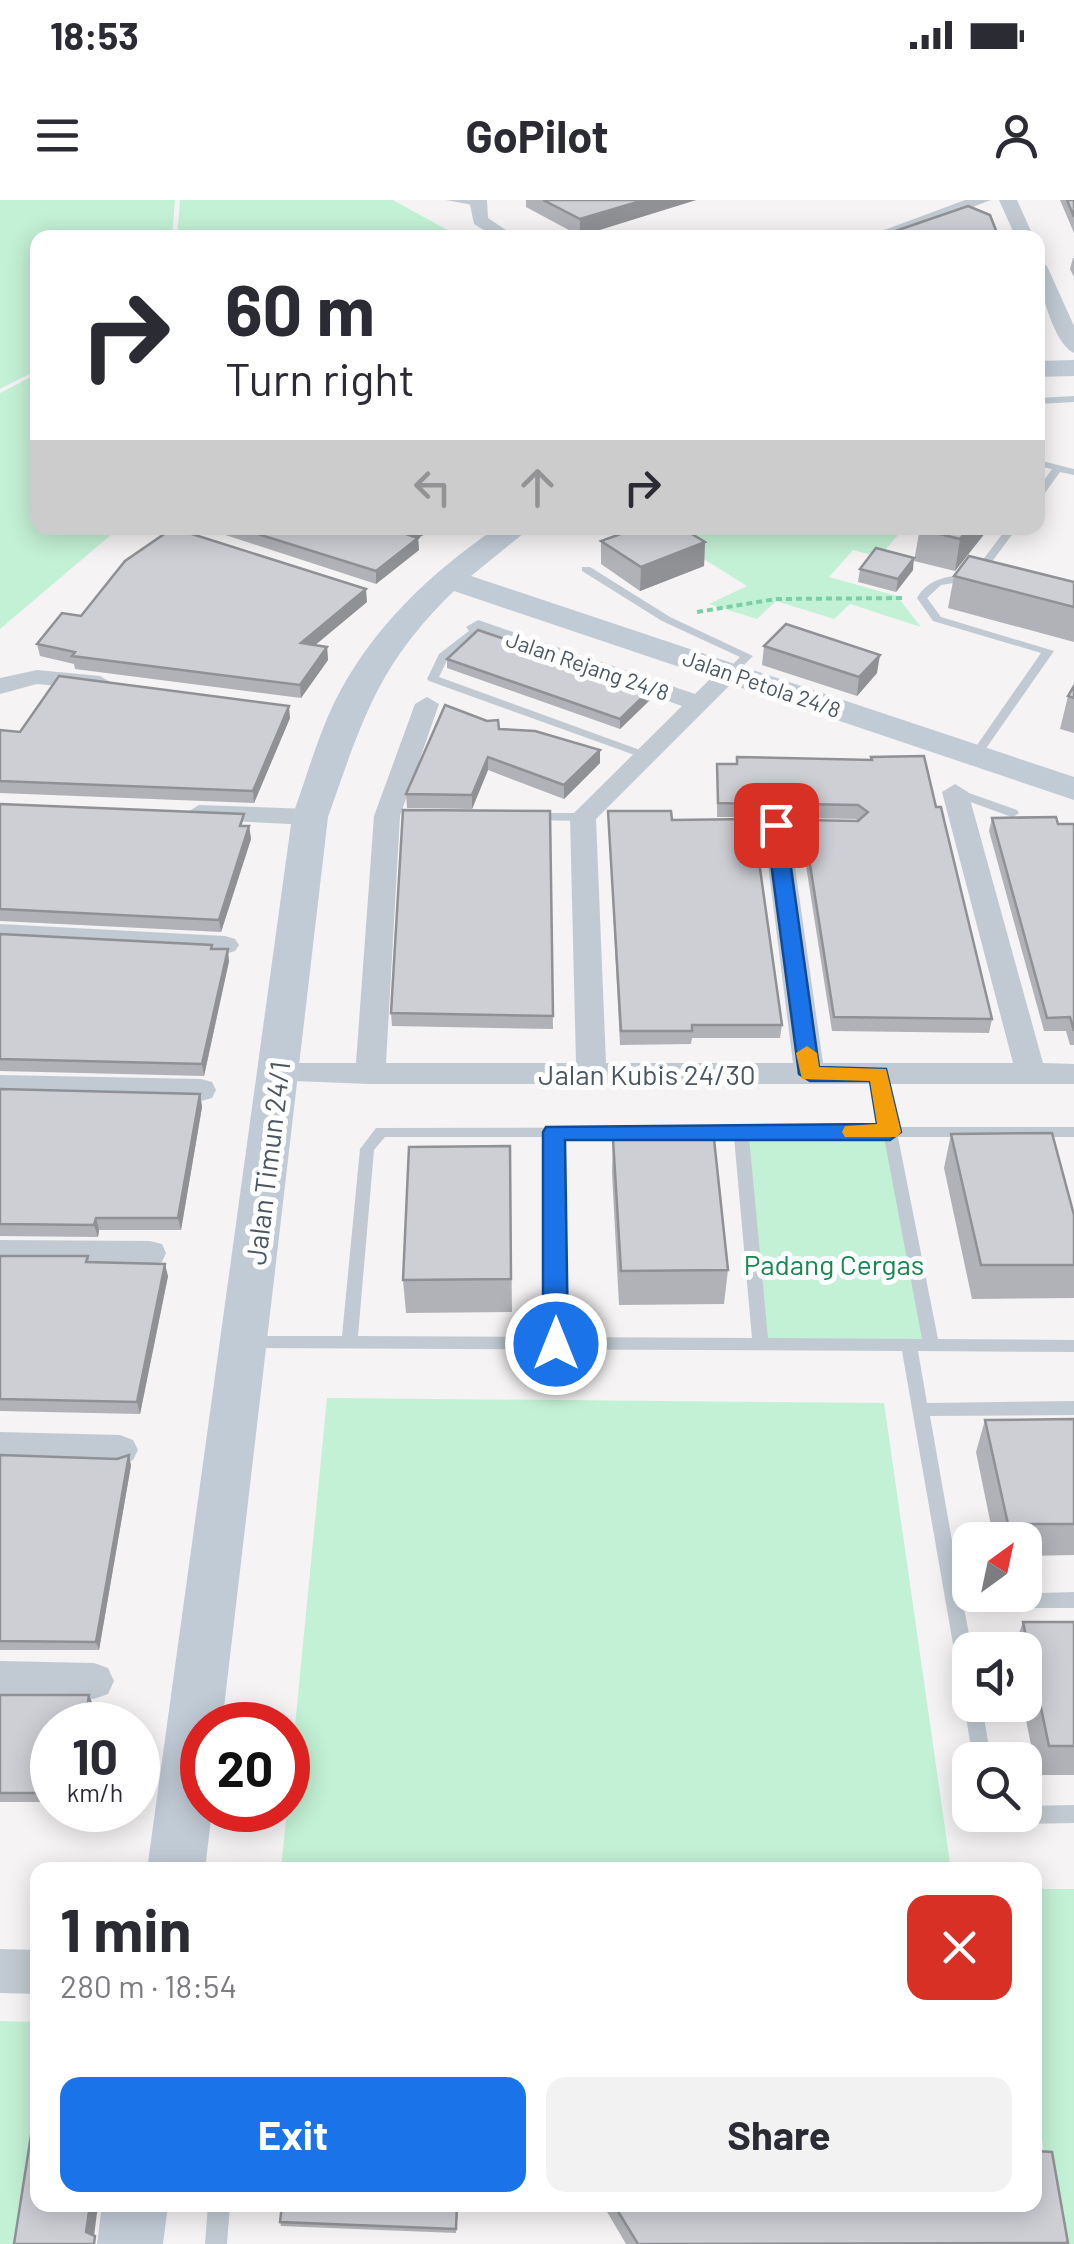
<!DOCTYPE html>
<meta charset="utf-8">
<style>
:root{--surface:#fff;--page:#f2f2f3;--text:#2b2b33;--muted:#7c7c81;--accent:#1a73e8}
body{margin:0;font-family:Barlow,sans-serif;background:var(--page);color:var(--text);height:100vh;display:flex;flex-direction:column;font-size:38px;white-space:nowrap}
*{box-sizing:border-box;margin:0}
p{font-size:32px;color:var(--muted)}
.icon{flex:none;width:55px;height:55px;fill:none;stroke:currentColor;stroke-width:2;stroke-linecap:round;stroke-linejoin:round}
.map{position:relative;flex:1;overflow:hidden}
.panel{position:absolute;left:30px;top:1662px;width:1012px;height:350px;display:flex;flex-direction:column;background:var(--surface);border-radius:20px;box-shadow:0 5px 25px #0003}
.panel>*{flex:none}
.guide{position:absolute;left:30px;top:30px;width:1015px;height:305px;border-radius:20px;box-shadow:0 5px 25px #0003;background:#fff;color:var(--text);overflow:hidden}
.needle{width:65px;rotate:33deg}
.buttons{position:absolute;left:952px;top:1322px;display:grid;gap:20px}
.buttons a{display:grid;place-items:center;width:90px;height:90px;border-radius:20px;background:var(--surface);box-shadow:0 5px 25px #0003;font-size:50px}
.speed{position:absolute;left:30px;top:1502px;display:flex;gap:20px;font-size:50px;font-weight:700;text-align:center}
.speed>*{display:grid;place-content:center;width:130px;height:130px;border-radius:50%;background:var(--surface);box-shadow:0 5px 25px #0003;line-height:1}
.speed small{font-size:25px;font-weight:400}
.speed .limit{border:15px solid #d22;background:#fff;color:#111}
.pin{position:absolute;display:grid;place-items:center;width:85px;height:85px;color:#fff;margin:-42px;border-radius:20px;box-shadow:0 5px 15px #0006}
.me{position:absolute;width:110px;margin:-55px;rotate:0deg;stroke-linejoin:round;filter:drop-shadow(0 0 8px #0008)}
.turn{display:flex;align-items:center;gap:35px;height:210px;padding:0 30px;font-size:45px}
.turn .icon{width:130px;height:130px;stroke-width:2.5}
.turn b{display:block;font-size:70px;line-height:85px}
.lanes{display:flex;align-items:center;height:95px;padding:0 30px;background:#0003;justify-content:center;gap:50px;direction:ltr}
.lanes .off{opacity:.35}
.round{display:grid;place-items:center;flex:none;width:105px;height:105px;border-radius:20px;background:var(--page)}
.overview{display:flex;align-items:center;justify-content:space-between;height:170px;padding:0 30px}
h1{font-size:60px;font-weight:700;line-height:75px}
.button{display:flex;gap:20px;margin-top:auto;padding:20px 30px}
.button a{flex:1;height:115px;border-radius:20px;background:var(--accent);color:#fff;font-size:40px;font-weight:700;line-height:115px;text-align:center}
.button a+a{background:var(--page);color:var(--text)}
.status{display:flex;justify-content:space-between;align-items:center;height:70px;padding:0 50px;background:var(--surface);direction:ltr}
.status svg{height:28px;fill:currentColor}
header{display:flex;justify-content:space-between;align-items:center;height:130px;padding:0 30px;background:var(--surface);font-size:45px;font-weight:700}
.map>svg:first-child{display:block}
</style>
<div class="status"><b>18:53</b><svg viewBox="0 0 49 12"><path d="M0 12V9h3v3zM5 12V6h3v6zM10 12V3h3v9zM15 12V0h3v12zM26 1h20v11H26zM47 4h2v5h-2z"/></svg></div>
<header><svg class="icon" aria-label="menu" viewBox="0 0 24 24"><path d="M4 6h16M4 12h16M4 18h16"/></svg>GoPilot<svg class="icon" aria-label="person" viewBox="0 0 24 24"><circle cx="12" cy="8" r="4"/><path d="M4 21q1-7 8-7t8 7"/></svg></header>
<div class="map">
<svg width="1074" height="2044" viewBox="0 0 1074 2044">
<rect width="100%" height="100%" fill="#f5f3f3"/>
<g fill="#c3f1d5">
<path d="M0 0H175L172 37 38 38 37 170 0 189Z"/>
<path d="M180 0H393L460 37H177Z"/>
<path d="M37 174 38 328H119L0 429V193Z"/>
<path d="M654 328H904L879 357 853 350 829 377 897 396 921 427 850 404 834 419 776 401 757 419 709 404 747 386Z"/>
<path d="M741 932H890L931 1146 761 1145Z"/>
<path d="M327 1198 884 1203 951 1670H281Z"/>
<path d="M1035 1689H1074V2044H1059L1035 1897Z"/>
<path d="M0 1821 37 1822 38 2005 63 2044H0Z"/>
</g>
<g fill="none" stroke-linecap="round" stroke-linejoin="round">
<path stroke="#7ad0a6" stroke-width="4" stroke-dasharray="6 4" stroke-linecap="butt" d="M697 412 776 399 904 398"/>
<g fill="#c1cad2" fill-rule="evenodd">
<path d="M446 0H467L482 4 478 6Z"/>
<path d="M1074 196V202L1038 204V198Z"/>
<path d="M1038 260 1074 269V275L1060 272 1042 297 1038 298V289L1052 269 1038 266Z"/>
<path d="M1007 328H1017L979 379 941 385 927 398 941 417 1054 451 980 557 976 559 970 555 1041 453 933 421 917 398C929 377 950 376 972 374Z"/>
<path d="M582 367H590L670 417 753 456 735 474H727V470L740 457 662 421 582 371Z"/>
<path d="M478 424 483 427 482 429 448 458 439 477 651 554V558H643L429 481 427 479 439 454Z"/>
<path d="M955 588 1017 610 1019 613 1013 617 1009 616 951 595V589Z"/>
<path d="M532 613H583L589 617 583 621 528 620 526 617Z"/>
<path d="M735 620 822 622 828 626 822 630 731 627 729 624Z"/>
<path d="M879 869 886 874 896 927H1074V937H898L938 1139 1074 1140V1152L918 1151 927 1203 1074 1201V1215L930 1216 961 1392H970V1395L1074 1392V1408H964L972 1450H970V1505H982L991 1560H973L964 1505 969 1498 964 1496 961 1490 902 1151 248 1148 242 1146 240 1142 242 1138 248 1136H342L360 949 376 928 882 927 872 874ZM385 937H547V1137L358 1136 374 950ZM561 937H734L752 1138 563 1137ZM749 937H884L922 1139 768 1138Z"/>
<path d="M1074 1605V1623L1025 1624 1018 1621 1015 1615H1025V1606Z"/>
<path d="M208 2005H230L227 2044H205Z"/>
</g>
<g fill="#c1cad2" fill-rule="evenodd">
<path d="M469 0H487L488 18 518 38H497L474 24Z"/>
<path d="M965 0H991L890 38H863Z"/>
<path d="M999 0H1017L1034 38H1016Z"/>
<path d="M1038 61 1047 66 1074 126V153C1053 144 1037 82 1038 61Z"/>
<path d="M478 420 695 494 722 467 731 465 743 472 596 619 606 863H793L763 625 776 617 789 625 823 863H1013L942 592 955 584 968 592 1043 863 1074 864V884H370L268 880 264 873 268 866 279 863H356L374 616 415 504 427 497 439 504 400 616 386 863H576L570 617 682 506 470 432 466 427Z"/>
<path d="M37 470 100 476 112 483 100 490 37 484 0 494V478Z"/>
<path d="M199 605 310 609 323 617 310 625 190 619 186 613Z"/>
<path d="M0 724 225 736 235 739 239 745 235 751 225 754 0 742Z"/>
<path d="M0 875 201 879 212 882 216 890 212 898 201 901 0 897Z"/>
<path d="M0 1040 150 1041 162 1044 166 1053 162 1062 150 1065 0 1064Z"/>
<path d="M0 1232 120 1235 133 1240 138 1250 133 1260 120 1265 0 1262Z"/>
<path d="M0 1461 94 1463 108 1468 114 1481 108 1494 94 1499 0 1497Z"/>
<path d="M0 1749 38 1750V1794L0 1793Z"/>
</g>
<g fill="#c1cbd6" fill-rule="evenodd">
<path d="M1074 160V176L1038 177V161Z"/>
<path d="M496 328H530L471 376 1074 577V600L454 391C378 464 362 521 328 617L222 1525H202V1610H212L205 1670H147L292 617C306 579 317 538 335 501 371 429 430 373 496 328Z"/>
<path d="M102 2005H168L163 2044H97Z"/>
</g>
</g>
<g fill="#b0b2b7">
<path d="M526 0H696L580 36 526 7Z"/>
<path d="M1060 0H1074V33Z"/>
<path d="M1073 58H1074V77L1070 69Z"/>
<path d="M204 328H437L418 338 419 350 376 384Z"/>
<path d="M920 328H989L955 371 914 361Z"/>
<path d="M601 341 705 342 704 366 640 391 601 364Z"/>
<path d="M860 369 913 370 896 392 858 382Z"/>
<path d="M954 376 1074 382V442L948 408Z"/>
<path d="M367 402 315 445 327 447 328 460 301 498 75 469 74 464 40 456 37 444 81 416Z"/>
<path d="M764 446 877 473 857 496 762 465Z"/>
<path d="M447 459 651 489V499L620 529 447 468Z"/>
<path d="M1074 486V533L1060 529 1068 496Z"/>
<path d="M290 518 254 603 0 593V530L20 532Z"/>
<path d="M499 529 600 563 564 599 488 570 472 609 407 608 406 594Z"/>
<path d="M737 557 871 560V557L992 819 989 833 832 831 801 634 803 620 858 621 856 619 799 618 797 606 752 605 750 617H717V564H736Z"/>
<path d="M0 604 249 626 251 639 221 732 0 721Z"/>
<path d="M550 611 553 829 392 826 391 813Z"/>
<path d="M608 611 672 620 782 825 780 838H692L691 844 620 845Z"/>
<path d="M992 618 1074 624V845H1070L1066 831H1044L989 631Z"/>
<path d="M0 734 212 745V749L229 761 204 876 0 871Z"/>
<path d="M0 889 200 894 202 907 181 1030H99L98 1037 0 1036Z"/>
<path d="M951 934 1074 1015V1098L972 1099 944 968Z"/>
<path d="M613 939 728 1070 724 1104 619 1105 612 973Z"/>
<path d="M510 946 512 1112 406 1113 403 1080Z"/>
<path d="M0 1056H88L89 1062 168 1076 140 1214 0 1211Z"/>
<path d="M1074 1219V1355L1025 1356V1340H994L976 1252 985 1220Z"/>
<path d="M0 1255 131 1265 99 1450H0Z"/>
<path d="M1023 1422H1074V1575H1037L1023 1505H1025V1450H1013Z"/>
<path d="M0 1495H89L93 1505 90 1525H52V1602H0Z"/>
<path d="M458 2005 456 2033 281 2026 280 2022Z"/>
<path d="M603 2005H1035L1068 2044H626Z"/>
</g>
<g fill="#909195">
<path d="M644 0H696L580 36V19Z"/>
<path d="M414 328H437L404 345 403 333Z"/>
<path d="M969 328H989L955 371 960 339Z"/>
<path d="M418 338 419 350 376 384V371Z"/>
<path d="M705 342 704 366 640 391 641 367Z"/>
<path d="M914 358 913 370 896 392 898 379Z"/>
<path d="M366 389 367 402 302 456 301 443Z"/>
<path d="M327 447 328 460 301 498 300 485Z"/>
<path d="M880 455 877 473 857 496 859 477Z"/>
<path d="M651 489V499L620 529V519Z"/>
<path d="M289 506 290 518 254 603 253 591Z"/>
<path d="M600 550V563L564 599V585Z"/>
<path d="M488 557V570L472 609V595Z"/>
<path d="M249 626 251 639 221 732 219 720Z"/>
<path d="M228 749 229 761 204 876 202 864Z"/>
<path d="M200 894 202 907 181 1030 178 1018Z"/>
<path d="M96 1018 99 1030 98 1037 94 1025Z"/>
<path d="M165 1064 168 1076 140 1214 137 1202Z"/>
<path d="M129 1255 131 1265 99 1450 96 1442Z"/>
<path d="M89 1495 93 1505 90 1525H84Z"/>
<path d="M90 2005H98L93 2044 86 2032Z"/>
</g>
<g fill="#cdcfd5" stroke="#909195" stroke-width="2.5">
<path d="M543 0H644L580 19Z"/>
<path d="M1067 0H1074V17Z"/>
<path d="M968 6 990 15 999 38H875Z"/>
<path d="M173 328 366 389 301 443 327 447 300 485 72 456 75 452 37 444 62 413 81 416 125 361Z"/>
<path d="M239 328H414L403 333 418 338 376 371Z"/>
<path d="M637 328H682L705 342 641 367 601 341Z"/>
<path d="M920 328H969L960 339 920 329Z"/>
<path d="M876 348 914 358 898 379 860 369Z"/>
<path d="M969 356 1074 382V407L954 376Z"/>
<path d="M786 424 880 455 859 477 764 446Z"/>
<path d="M478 430 651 489 620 519 447 459Z"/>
<path d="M59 476 289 506 253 591 0 581V530L20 532Z"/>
<path d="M1074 486V498L1068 496Z"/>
<path d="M445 505 487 521 498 520 499 529 535 531 600 550 564 585 488 557 472 595 406 594Z"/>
<path d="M924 556 936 607H941L944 620 992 819 834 817 803 620 858 621 868 612 858 605 800 604 798 592 750 591 752 604 718 603 717 564H737V557L872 560 871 557Z"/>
<path d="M0 604 244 614 240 626H249L219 720 0 709Z"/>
<path d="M403 610 550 611 553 816 391 813Z"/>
<path d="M608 611H671L672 620 753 619 782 825H692V831H621Z"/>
<path d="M1056 617 1058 624H1074V831L1070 817 1047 818 992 618Z"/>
<path d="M0 734 212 745 211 749H228L202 864 0 859Z"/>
<path d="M0 889 200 894 178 1018H96L94 1025 0 1024Z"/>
<path d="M1052 933 1074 1015V1065H981L951 934Z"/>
<path d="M613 939H714L728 1070 621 1071Z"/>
<path d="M510 946 511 1079 403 1080 409 947Z"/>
<path d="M0 1056H88L86 1062 165 1064 137 1202 0 1199Z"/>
<path d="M1074 1219V1324H1008L985 1220Z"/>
<path d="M0 1255 117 1259 129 1255 96 1442 0 1441Z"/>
<path d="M1023 1422H1074V1546H1049Z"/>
<path d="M0 1495H89L84 1525H52V1593H0Z"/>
<path d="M38 1891V2005H90L86 2032 95 2036 94 2044H14Z"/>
<path d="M1035 1951 1052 1952 1068 2043 638 2044 614 2005H1035Z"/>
<path d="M282 2005H457L456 2029 280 2022Z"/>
</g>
<path fill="#1a73e8" stroke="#114b97" stroke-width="2.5" d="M776 619 785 625 819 867 886 869 901 932 890 940H565L568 1144 564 1150H547L543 1144V932L546 927 877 924 870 881H810L799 874 766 625Z"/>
<path fill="#f59e0b" d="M807 846 817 853 819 867 886 869 901 932 897 937H845L842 932 845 926 877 924 870 881 802 879 796 853Z"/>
<g text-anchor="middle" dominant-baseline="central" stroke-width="10" stroke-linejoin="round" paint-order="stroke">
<g font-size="22" fill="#4a5661" stroke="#fff">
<text transform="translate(588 465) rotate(19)">Jalan Rejang 24/8</text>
<text transform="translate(762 483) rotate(19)">Jalan Petola 24/8</text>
</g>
<g font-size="28" fill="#4a5661" stroke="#fff">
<text x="647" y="874">Jalan Kubis 24/30</text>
<text transform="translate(267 963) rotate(-83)">Jalan Timun 24/1</text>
</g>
<g font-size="28" fill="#17864f" stroke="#fff">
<text x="834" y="1064">Padang Cergas</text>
</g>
</g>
</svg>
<div class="buttons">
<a><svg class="needle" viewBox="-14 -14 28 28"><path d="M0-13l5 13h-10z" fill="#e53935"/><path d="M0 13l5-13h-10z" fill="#7c7c81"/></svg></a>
<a><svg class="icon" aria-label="sound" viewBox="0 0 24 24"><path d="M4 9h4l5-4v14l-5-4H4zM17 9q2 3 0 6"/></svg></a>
<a><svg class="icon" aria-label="search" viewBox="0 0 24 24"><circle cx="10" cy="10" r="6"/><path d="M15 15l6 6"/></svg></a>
</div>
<div class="speed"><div>10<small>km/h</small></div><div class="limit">20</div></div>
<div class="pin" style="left:776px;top:625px;background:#d93025"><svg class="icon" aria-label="arrive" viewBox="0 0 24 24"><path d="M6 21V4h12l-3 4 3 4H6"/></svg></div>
<svg class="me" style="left:556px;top:1144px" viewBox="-20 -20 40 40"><circle r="17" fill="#1a73e8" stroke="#fff" stroke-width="3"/><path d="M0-11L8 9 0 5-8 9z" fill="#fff"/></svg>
<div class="guide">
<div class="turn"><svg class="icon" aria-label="right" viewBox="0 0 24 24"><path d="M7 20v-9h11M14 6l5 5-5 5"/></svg><div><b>60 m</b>Turn right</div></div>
<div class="lanes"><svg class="icon off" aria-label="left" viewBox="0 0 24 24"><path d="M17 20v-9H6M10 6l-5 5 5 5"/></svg><svg class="icon off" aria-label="ahead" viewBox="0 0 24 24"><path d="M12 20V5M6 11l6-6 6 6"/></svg><svg class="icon" aria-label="right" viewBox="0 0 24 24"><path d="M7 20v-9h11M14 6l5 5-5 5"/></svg></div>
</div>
<section class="panel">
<div class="overview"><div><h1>1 min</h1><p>280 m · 18:54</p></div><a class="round" style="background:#d93025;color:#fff"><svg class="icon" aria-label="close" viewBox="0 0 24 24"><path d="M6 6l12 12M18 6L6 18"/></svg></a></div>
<div class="button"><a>Exit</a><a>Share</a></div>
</section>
</div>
